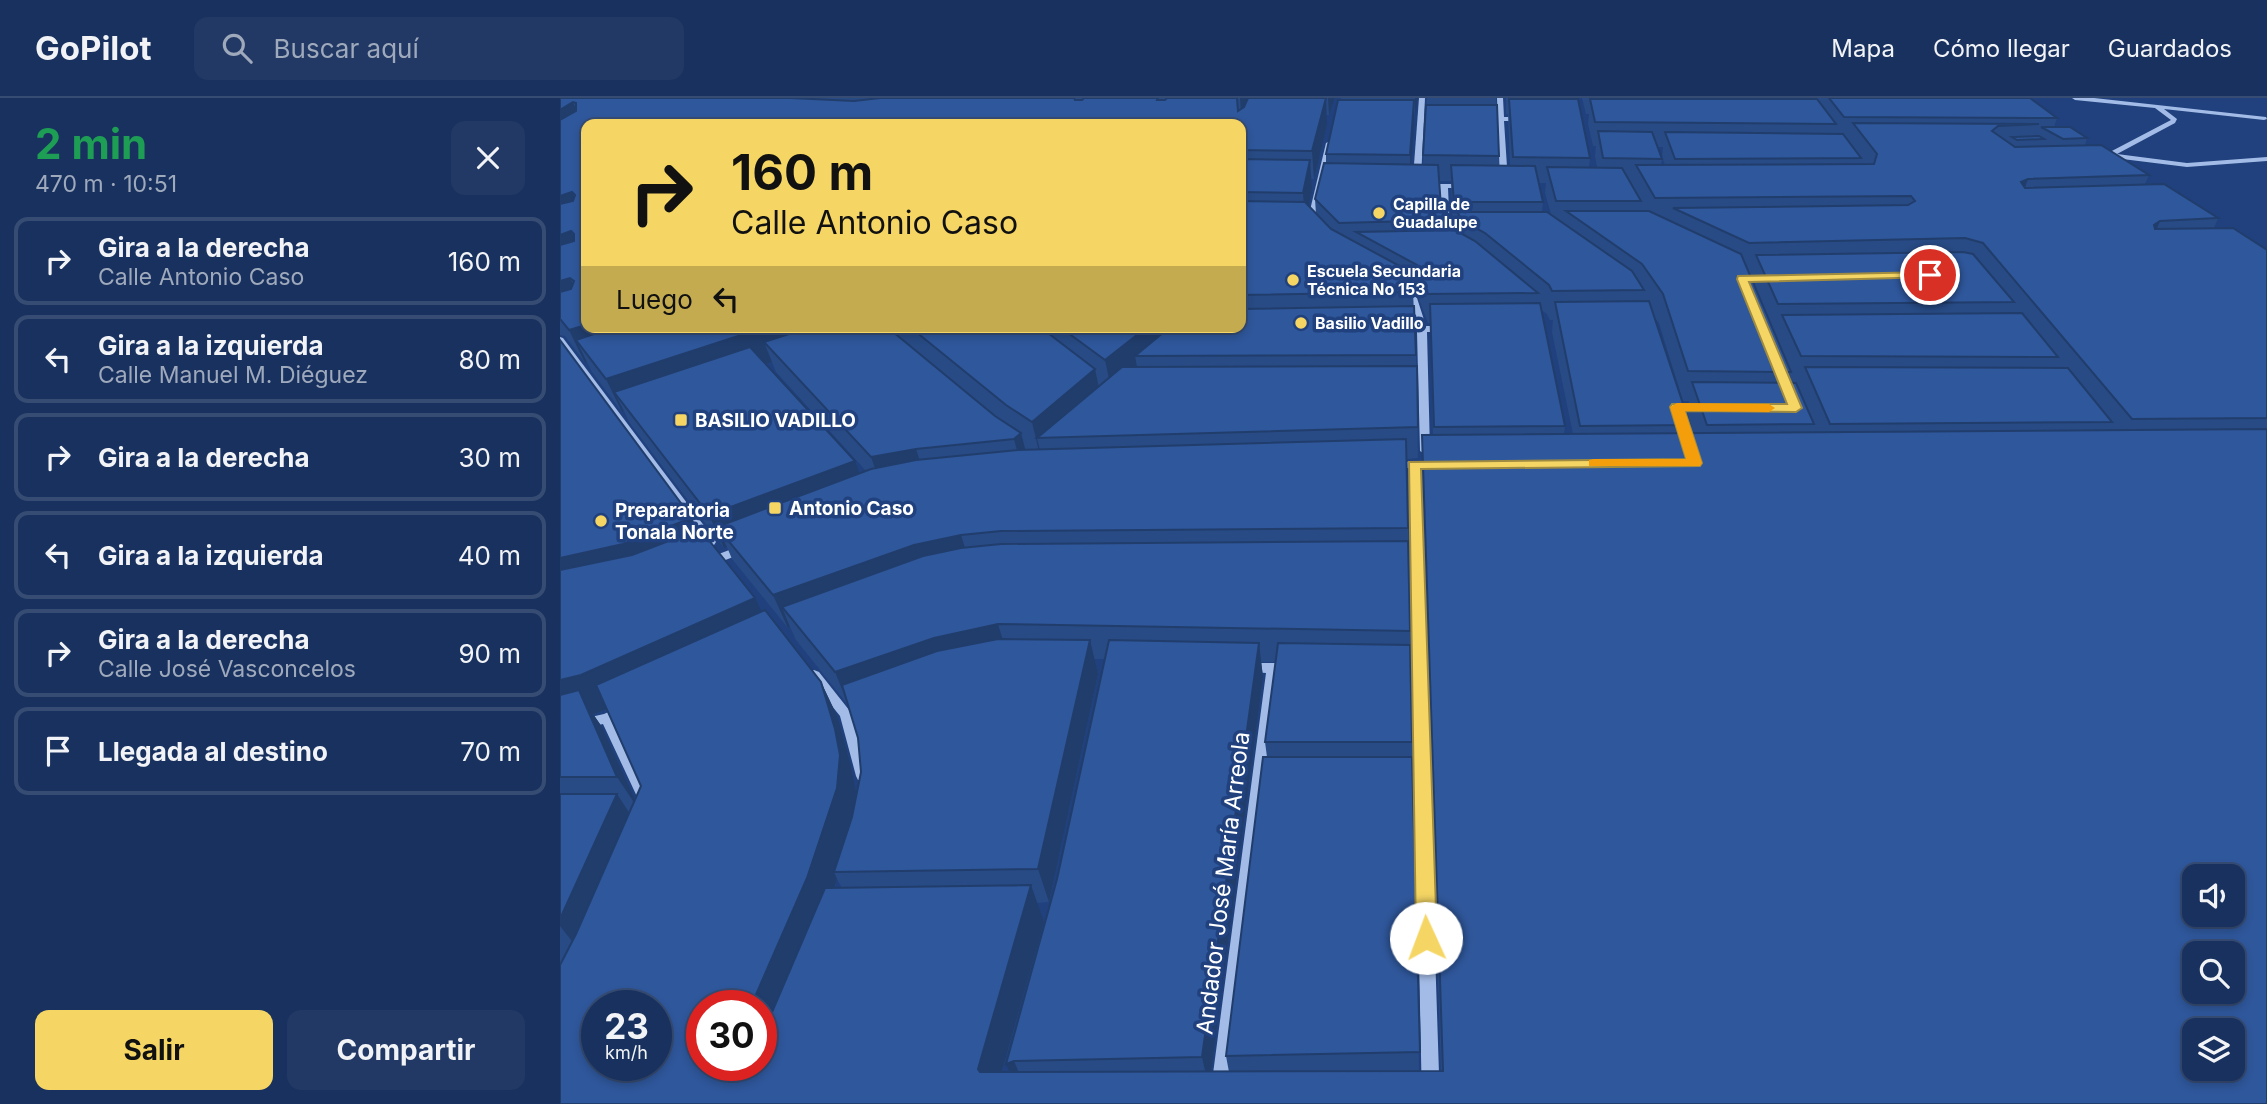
<!DOCTYPE html>
<html lang="es">
<meta charset="utf-8">
<style>
:root{--surface:#18315e;--page:#213964;--text:#f1f3f6;--muted:#9fa9bc;--line:#364c73;--accent:#f5d664}
body{margin:0;font-family:Inter,sans-serif;background:var(--page);color:var(--text);height:100vh;display:flex;flex-direction:column;font-size:26px;white-space:nowrap}
*{box-sizing:border-box;margin:0}
p{font-size:23px;color:var(--muted)}
.icon{flex:none;width:38px;height:38px;fill:none;stroke:currentColor;stroke-width:2;stroke-linecap:round;stroke-linejoin:round}
.map{position:relative;flex:1;overflow:hidden}
.details{display:flex;flex-direction:column;background:var(--surface);width:560px}
.details>*{flex:none}
.guide{position:absolute;left:21px;top:21px;width:665px;height:214px;border-radius:14px;box-shadow:0 4px 10px #0003,0 0 0 2px var(--line);background:#f5d664;color:#111;overflow:hidden}
.buttons{position:absolute;left:1622px;top:766px;display:grid;gap:14px}
.buttons a{display:grid;place-items:center;width:63px;height:63px;border-radius:14px;background:var(--surface);box-shadow:0 4px 10px #0003,0 0 0 2px var(--line);font-size:35px}
.speed{position:absolute;left:21px;top:892px;display:flex;gap:14px;font-size:35px;font-weight:700;text-align:center}
.speed>*{display:grid;place-content:center;width:91px;height:91px;border-radius:50%;background:var(--surface);box-shadow:0 4px 10px #0003,0 0 0 2px var(--line);line-height:1}
.speed small{font-size:18px;font-weight:400}
.speed .limit{border:10px solid #d22;background:#fff;color:#111}
.pin{position:absolute;display:grid;place-items:center;width:60px;height:60px;color:#fff;margin:-30px;border:4px solid #fff;border-radius:50%;box-shadow:0 2px 7px #0007}
.me{position:absolute;width:77px;margin:-38px;rotate:358deg;stroke-linejoin:round;filter:drop-shadow(0 0 5px #0008)}
.turn{display:flex;align-items:center;gap:24px;height:147px;padding:0 35px;font-size:32px}
.turn .icon{width:91px;height:91px;stroke-width:2.5}
.turn b{display:block;font-size:49px;line-height:60px}
.then{display:flex;align-items:center;height:66px;padding:0 35px;background:#0003;gap:14px;font-size:26px}
.round{display:grid;place-items:center;flex:none;width:74px;height:74px;border-radius:14px;background:var(--page)}
.overview{display:flex;align-items:center;justify-content:space-between;height:119px;padding:0 35px}
h1{font-size:42px;font-weight:700;line-height:52px;color:#1e9e55}
.action{display:flex;gap:14px;margin-top:auto;padding:14px 35px}
.action a{flex:1;height:80px;border-radius:14px;background:var(--accent);color:#111;font-size:28px;font-weight:700;line-height:80px;text-align:center}
.action a+a{background:var(--page);color:var(--text)}
ul{padding:0;list-style:none}
li{display:flex;align-items:center;gap:21px;height:88px;margin:0 14px 10px;padding:0 21px;border:4px solid var(--line);border-radius:14px}
li div{flex:1}
li b{display:block;font-size:26px}
li em{font-style:normal}
header{display:flex;align-items:center;gap:42px;box-sizing:border-box;height:98px;padding:0 35px;background:var(--surface);border-bottom:2px solid var(--line)}
header strong{font-size:33px}
nav{display:flex;gap:38px;margin-inline-start:auto;font-size:24px}
.search{width:490px;height:63px;background:var(--page);display:flex;align-items:center;gap:18px;box-sizing:border-box;padding:0 24px;border-radius:14px;color:var(--muted);font-size:26px}
main{display:flex;flex:1;min-height:0}
.map>svg:first-child{display:block}
</style>
<header>
<strong>GoPilot</strong>
<div class="search"><svg class="icon" aria-label="search" viewBox="0 0 24 24"><circle cx="10" cy="10" r="6"/><path d="M15 15l6 6"/></svg>Buscar aquí</div>
<nav><a>Mapa</a><a>Cómo llegar</a><a>Guardados</a></nav>
</header>
<main>
<section class="details">
<div class="overview"><div><h1>2 min</h1><p>470 m · 10:51</p></div><a class="round"><svg class="icon" aria-label="close" viewBox="0 0 24 24"><path d="M6 6l12 12M18 6L6 18"/></svg></a></div>
<ul>
<li><svg class="icon" aria-label="right" viewBox="0 0 24 24"><path d="M7 20v-9h11M14 6l5 5-5 5"/></svg><div><b>Gira a la derecha</b><p>Calle Antonio Caso</p></div><em>160 m</em></li>
<li><svg class="icon" aria-label="left" viewBox="0 0 24 24"><path d="M17 20v-9H6M10 6l-5 5 5 5"/></svg><div><b>Gira a la izquierda</b><p>Calle Manuel M. Diéguez</p></div><em>80 m</em></li>
<li><svg class="icon" aria-label="right" viewBox="0 0 24 24"><path d="M7 20v-9h11M14 6l5 5-5 5"/></svg><div><b>Gira a la derecha</b></div><em>30 m</em></li>
<li><svg class="icon" aria-label="left" viewBox="0 0 24 24"><path d="M17 20v-9H6M10 6l-5 5 5 5"/></svg><div><b>Gira a la izquierda</b></div><em>40 m</em></li>
<li><svg class="icon" aria-label="right" viewBox="0 0 24 24"><path d="M7 20v-9h11M14 6l5 5-5 5"/></svg><div><b>Gira a la derecha</b><p>Calle José Vasconcelos</p></div><em>90 m</em></li>
<li><svg class="icon" aria-label="arrive" viewBox="0 0 24 24"><path d="M6 21V4h12l-3 4 3 4H6"/></svg><div><b>Llegada al destino</b></div><em>70 m</em></li>
</ul>
<div class="action"><a>Salir</a><a>Compartir</a></div>
</section>
<div class="map">
<svg width="1707" height="1006" viewBox="0 0 1707 1006">
<rect width="100%" height="100%" fill="#20417d"/>
<g fill="none" stroke-linecap="round" stroke-linejoin="round">
<g fill="#a3bce7" fill-rule="evenodd">
<path d="M859 0H865L861 80 857 82 853 80Z"/>
<path d="M937 0H943L944 19H962L965 21 962 23H944L948 84 944 86 940 84Z"/>
<path d="M1512 0H1534L1706 19 1707 21 1704 22 1604 11 1617 21 1615 25 1557 56 1627 65 1707 59V63L1627 69 1538 58V54L1548 55 1611 22 1595 10 1515 2Z"/>
<path d="M770 43 774 45 754 129 750 131 746 129 766 45Z"/>
<path d="M860 86H905L909 88 905 90H888L890 135 883 133 880 90H863L859 88Z"/>
<path d="M842 189 857 200 866 228H885L890 231 885 234H867L870 353 865 356 860 353 857 234H841L836 231 841 228H857L849 201 838 192Z"/>
<path d="M0 239 3 240 154 441 156 444 154 447H146L0 248Z"/>
<path d="M877 363 881 364 882 366 881 368 859 370 880 1006H862L849 370H832L827 367 832 364Z"/>
<path d="M185 446 191 450 189 453 147 469 141 465 143 462Z"/>
<path d="M685 565H730L735 567 737 570 735 573 719 575 667 1006H649L706 575 680 573 678 570 680 567Z"/>
<path d="M254 572 259 574 293 617 310 678 308 682 303 683 298 682 296 678 280 618 247 577 249 574Z"/>
<path d="M66 606 71 608 73 611 71 614 55 622 94 705 92 709 87 711 82 709 80 705 43 626 0 636V626L44 616Z"/>
</g>
</g>
<path fill="#284b85" fill-rule="evenodd" d="M0 0H775L769 17H766L767 27 754 81H751L752 91 748 107 756 116 755 101 766 65V56L781 0H858L854 17 851 66H863L867 0H936L939 67H950L948 16H946V0H1015L1030 60 1029 69H1037L1035 58 1036 48H1033L1028 26 1029 16H1026L1022 0H1214L1213 1H1215L1214 0H1470L1497 20 1494 29 1527 40 1525 47 1589 77 1585 86 1658 120 1654 130 1707 152V1006H0V242L137 432 201 513 261 584 278 620 291 668 296 694V700L301 674 298 640 288 607 236 542 230 529 228 530 172 461 167 449 164 450 69 324 64 313 62 314 32 274 27 264 25 265 5 238 0 237ZM26 26H681V229L609 230 608 229H26ZM1098 49H1103L1102 59 1105 67H1101L1102 61ZM879 83H891L893 131H897V133L888 132V122L881 109ZM978 85H986L985 95 991 116 982 114 983 104ZM853 194 857 196 868 225H870L873 337H862V372L881 973H859L847 361 858 360 856 257ZM981 212 987 216 990 222H993L992 234 1013 336H1004L1005 328ZM1094 219 1099 225 1123 303H1129L1127 315 1133 335H1128L1130 327ZM212 264 216 274 306 373 299 375 206 266ZM534 561H545L497 781 450 974H442L484 824 477 805 489 804 538 576ZM701 564H716L705 644 707 659 666 958 669 974H651L703 579ZM47 612 81 688 75 703 42 629 33 616ZM277 781 282 790H275Z"/>
<g fill="#213d6c">
<path d="M680 0H690L681 16Z"/>
<path d="M766 0 767 27 754 81 752 53Z"/>
<path d="M768 0H775L769 17Z"/>
<path d="M855 0H858L855 17Z"/>
<path d="M854 2V27L850 82V57Z"/>
<path d="M13 4 25 31 0 46V12Z"/>
<path d="M750 62 752 91 745 124 743 95Z"/>
<path d="M1468 81 1458 109 1461 84Z"/>
<path d="M12 94 25 123 0 131V98Z"/>
<path d="M1600 123 1588 153 1594 127Z"/>
<path d="M11 133 25 163 0 171V137Z"/>
<path d="M10 180 25 211 0 220V183Z"/>
<path d="M26 227V229H138L16 242 27 264 25 265 9 232Z"/>
<path d="M206 229H315L204 244 212 264 68 312 54 294 64 313 62 314 46 281Z"/>
<path d="M587 229H608L610 239 575 258 578 274 552 295 545 262Z"/>
<path d="M535 271 542 304 477 340 481 357 480 358 472 324Z"/>
<path d="M461 335 469 366 462 372 454 341Z"/>
<path d="M356 351 366 382 322 390 311 359Z"/>
<path d="M295 363 306 395 157 429 167 449 164 450 149 417Z"/>
<path d="M132 420 149 456 0 500V460Z"/>
<path d="M401 437 411 469 222 509 230 529 228 530 213 497 354 447Z"/>
<path d="M195 500 212 536 43 613 33 616 42 629 81 715 57 679 0 624V582Z"/>
<path d="M438 526 448 559 289 608 275 574 374 540Z"/>
<path d="M530 542 538 576 489 804 478 771Z"/>
<path d="M699 545 703 579 649 990 642 959Z"/>
<path d="M261 584 278 620 291 668 296 694 294 727 274 774 277 781 267 816 189 1005 164 970 165 968H201V908H191Z"/>
<path d="M57 696 81 733 26 861 0 828V821Z"/>
<path d="M471 787 484 824 433 1005 418 971Z"/>
<path d="M454 963 467 994 460 998 446 966Z"/>
</g>
<g fill="#2f579b" stroke="#213d6c" stroke-width="2" fill-rule="evenodd">
<path d="M0 0H231L294 3 320 0H514L515 2H522L524 0H598L597 2H605L607 0H677L678 13 684 9 688 0H766L752 53 681 52V26H26V227L9 232 0 221V194L11 191 14 183 10 180 0 183V147L14 143V136L11 133 0 137V106L13 103 15 97 12 94 0 98V22L16 13V5L13 4 0 12Z"/>
<path d="M1269 0H1470L1497 20 1284 19Z"/>
<path d="M949 1H1018L1030 60 953 59Z"/>
<path d="M1030 1H1257L1276 26 1035 24Z"/>
<path d="M778 2H854L850 57 766 56Z"/>
<path d="M866 7H937L939 58 863 57Z"/>
<path d="M1293 25 1479 26 1438 28 1432 33 1455 49 1541 47 1589 77 1468 81 1461 84 1465 90 1604 86 1658 120 1600 123 1594 127 1595 131 1673 130 1707 152V320L1572 321 1423 145 1405 140 1189 145 1113 110 1348 107 1355 103 1351 98 1095 100 1076 67 1314 66 1317 56Z"/>
<path d="M1481 29H1510L1527 40 1503 41Z"/>
<path d="M1038 33 1092 34 1102 61 1043 60Z"/>
<path d="M1105 34 1283 36 1301 60 1115 61Z"/>
<path d="M1479 38 1484 41 1457 42 1452 39Z"/>
<path d="M681 61 750 62 743 95 681 94Z"/>
<path d="M764 65 878 67 881 109 888 122 779 125 755 101Z"/>
<path d="M891 67 975 68 983 104H894Z"/>
<path d="M987 69 1062 70 1081 103H996Z"/>
<path d="M681 103 745 104 771 131 847 172 854 194 681 197Z"/>
<path d="M1006 113H1089L1181 156 1231 274 1128 273 1103 196 1082 166Z"/>
<path d="M897 114H987L1072 173 1084 192 992 193 989 187 925 135 903 123Z"/>
<path d="M895 132 915 143 978 195 868 196 857 167 796 134Z"/>
<path d="M1403 154 1413 156 1454 204 1218 206 1196 157Z"/>
<path d="M1089 203 1130 327 1020 328 995 204Z"/>
<path d="M980 205 1005 328 874 329 870 206Z"/>
<path d="M854 208 856 257 575 258 610 229H681V211Z"/>
<path d="M1462 215 1498 259 1241 258 1222 217Z"/>
<path d="M55 229H206L46 281 16 242Z"/>
<path d="M251 229H327L435 318 461 335 454 341 356 351 311 359 204 244Z"/>
<path d="M350 229H480L535 271 472 324 446 307Z"/>
<path d="M500 229H587L545 262Z"/>
<path d="M0 242 132 420 63 446 0 460Z"/>
<path d="M190 249 295 363 149 417 54 294Z"/>
<path d="M857 268 858 329 477 340 562 269Z"/>
<path d="M1245 269 1508 270 1552 324 1270 326Z"/>
<path d="M1132 284 1236 285 1254 326 1147 327Z"/>
<path d="M1707 331V1006H0V867L16 836 81 688 36 587 205 512 261 584 275 631 280 657 277 690 247 780 191 908H142V968H165L164 970 166 974 187 972 189 968H201V940L265 790 471 787 418 971 420 974 883 973 862 337ZM1634 779H1673V817H1634ZM1634 856H1673V894H1634ZM37 908H96V968H37ZM1634 933H1673V971H1634Z"/>
<path d="M846 341 848 430 441 433 401 437 354 447 213 497 157 429 311 371 356 362 458 352Z"/>
<path d="M140 431 195 500 21 577 0 582V472L72 457Z"/>
<path d="M848 443 850 533 438 526 374 540 275 574 222 509 363 458 401 450 441 446Z"/>
<path d="M438 541 530 542 478 771 274 774 292 719 301 674 298 640 282 587 377 553Z"/>
<path d="M549 542 699 545 642 959 454 963 446 966 497 781Z"/>
<path d="M718 545 850 547 852 644H705Z"/>
<path d="M19 592 57 679H0V597Z"/>
<path d="M703 659H852L860 954 666 958Z"/>
<path d="M0 696H57L0 821Z"/>
</g>
<path fill="#f5d664" stroke="#9f8b41" stroke-width="2" d="M1370 174 1373 175V179L1189 184 1242 310 1236 314 1125 313 1142 365 1140 368 861 371 877 840 874 847 866 849 859 847 856 840 849 364 1126 361 1110 309 1112 306H1227L1177 181 1178 178Z"/>
<path fill="#f59e0b" d="M1117 305 1209 306 1215 310 1209 314 1125 313 1142 365 1140 368H1029V362L1034 361H1126L1110 309Z"/>
<g fill="#f5d664" stroke="#20417d" stroke-width="2.5">
<circle cx="819" cy="115" r="7"/>
<circle cx="733" cy="182" r="7"/>
<circle cx="741" cy="225" r="7"/>
<rect x="114" y="315" width="14" height="14" rx="3.5"/>
<rect x="208" y="403" width="14" height="14" rx="3.5"/>
<circle cx="41" cy="423" r="7"/>
</g>
<g text-anchor="middle" dominant-baseline="central" stroke-width="7" stroke-linejoin="round" paint-order="stroke">
<g font-size="16" font-weight="bold" fill="#fff" stroke="#20417d" text-anchor="start">
<text x="833" y="106">Capilla de<tspan x="833" dy="18">Guadalupe</tspan></text>
<text x="747" y="173">Escuela Secundaria<tspan x="747" dy="18">Técnica No 153</tspan></text>
<text x="755" y="225">Basilio Vadillo</text>
</g>
<g font-size="19" font-weight="bold" fill="#fff" stroke="#20417d" text-anchor="start">
<text x="135" y="322">BASILIO VADILLO</text>
<text x="229" y="410">Antonio Caso</text>
<text x="55" y="412">Preparatoria<tspan x="55" dy="22">Tonala Norte</tspan></text>
</g>
<g font-size="23" fill="#fff" stroke="#20417d">
<text transform="translate(663 785) rotate(-83)">Andador José María Arreola</text>
</g>
</g>
</svg>
<div class="buttons">
<a><svg class="icon" aria-label="sound" viewBox="0 0 24 24"><path d="M4 9h4l5-4v14l-5-4H4zM17 9q2 3 0 6"/></svg></a>
<a><svg class="icon" aria-label="search" viewBox="0 0 24 24"><circle cx="10" cy="10" r="6"/><path d="M15 15l6 6"/></svg></a>
<a><svg class="icon" aria-label="layers" viewBox="0 0 24 24"><path d="M12 4l9 5-9 5-9-5zM3 14l9 5 9-5"/></svg></a>
</div>
<div class="speed"><div>23<small>km/h</small></div><div class="limit">30</div></div>
<div class="pin" style="left:1370px;top:177px;background:#d93025"><svg class="icon" aria-label="arrive" viewBox="0 0 24 24"><path d="M6 21V4h12l-3 4 3 4H6"/></svg></div>
<svg class="me" style="left:866px;top:840px" viewBox="-20 -20 40 40"><circle r="19" fill="#fff"/><path d="M0-13L10 11 0 6-10 11z" fill="#f5d664"/></svg>
<div class="guide">
<div class="turn"><svg class="icon" aria-label="right" viewBox="0 0 24 24"><path d="M7 20v-9h11M14 6l5 5-5 5"/></svg><div><b>160 m</b>Calle Antonio Caso</div></div>
<div class="then">Luego<svg class="icon" aria-label="left" viewBox="0 0 24 24"><path d="M17 20v-9H6M10 6l-5 5 5 5"/></svg></div>
</div>
</div>
</main>
